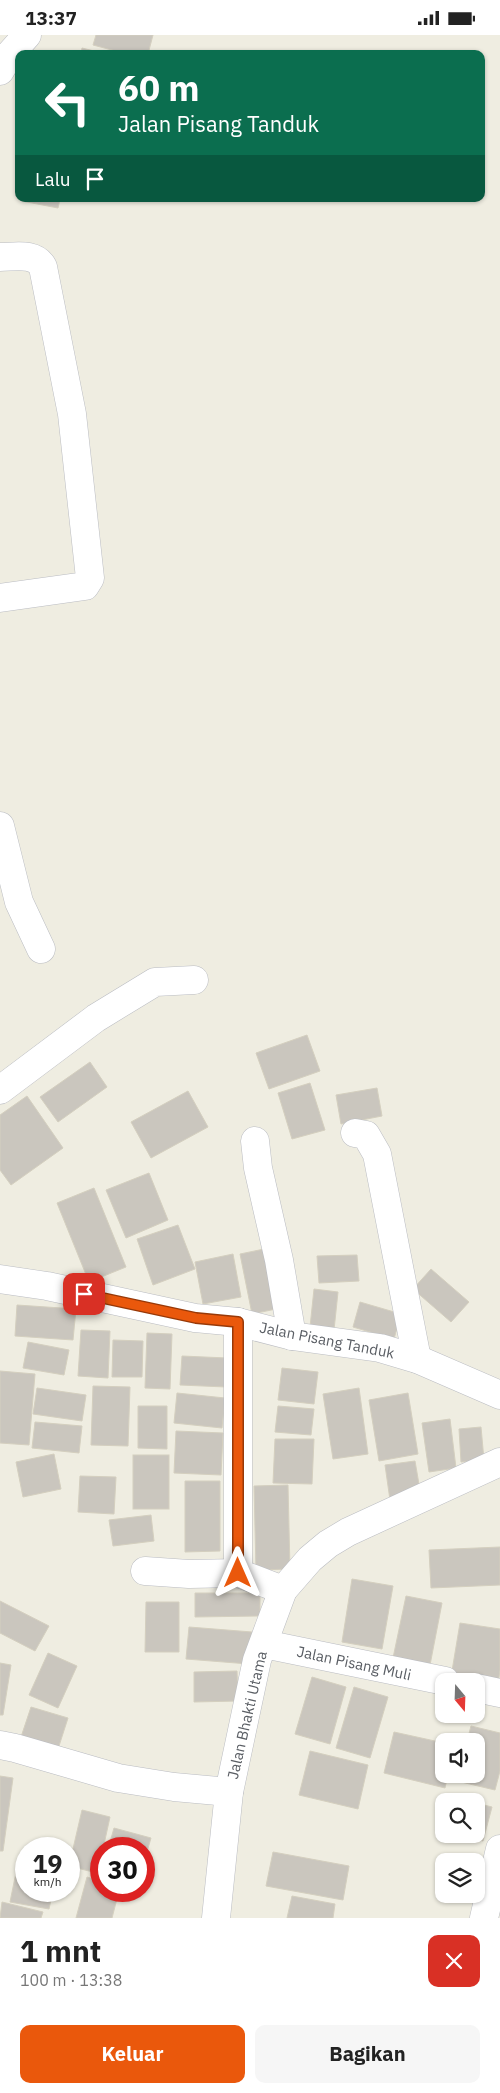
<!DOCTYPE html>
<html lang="id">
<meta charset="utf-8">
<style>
:root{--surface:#fff;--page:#f6f6f6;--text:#222;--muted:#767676;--accent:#ea580c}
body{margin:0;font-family:"IBM Plex Sans",sans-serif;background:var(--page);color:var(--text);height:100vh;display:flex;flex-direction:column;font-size:19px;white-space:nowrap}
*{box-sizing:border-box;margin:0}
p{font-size:16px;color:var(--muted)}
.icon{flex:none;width:28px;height:28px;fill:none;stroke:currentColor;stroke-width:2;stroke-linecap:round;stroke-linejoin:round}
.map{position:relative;height:1883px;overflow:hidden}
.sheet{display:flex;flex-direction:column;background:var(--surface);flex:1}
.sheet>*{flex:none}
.hud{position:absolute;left:15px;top:15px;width:470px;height:152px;border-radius:10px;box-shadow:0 1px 4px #0004;background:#0b6e4f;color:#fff;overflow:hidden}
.needle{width:32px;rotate:161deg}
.tools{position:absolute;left:435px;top:1638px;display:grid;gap:10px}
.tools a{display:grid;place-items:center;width:50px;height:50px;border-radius:10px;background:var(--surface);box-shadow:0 1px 4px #0004;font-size:25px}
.speed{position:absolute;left:15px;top:1802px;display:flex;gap:10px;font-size:25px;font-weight:700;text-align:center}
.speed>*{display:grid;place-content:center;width:65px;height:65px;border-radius:50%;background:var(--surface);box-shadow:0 1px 4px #0004;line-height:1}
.speed small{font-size:12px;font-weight:400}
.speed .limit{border:8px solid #d22;background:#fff;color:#111}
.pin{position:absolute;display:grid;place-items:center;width:42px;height:42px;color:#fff;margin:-21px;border-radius:10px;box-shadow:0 2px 8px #0006}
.me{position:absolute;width:55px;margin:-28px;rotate:0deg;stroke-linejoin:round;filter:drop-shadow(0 0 4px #0008)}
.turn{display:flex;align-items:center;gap:18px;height:105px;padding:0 20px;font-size:22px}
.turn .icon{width:65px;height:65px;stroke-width:2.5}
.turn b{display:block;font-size:35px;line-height:42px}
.then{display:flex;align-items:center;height:48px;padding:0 20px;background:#0003;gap:10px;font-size:19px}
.round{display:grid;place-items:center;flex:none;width:52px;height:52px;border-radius:10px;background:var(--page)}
.headline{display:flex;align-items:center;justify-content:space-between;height:85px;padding:0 20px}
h1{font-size:30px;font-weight:800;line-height:38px}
.action{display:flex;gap:10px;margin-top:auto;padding:10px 20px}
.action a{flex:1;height:58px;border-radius:10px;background:var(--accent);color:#fff;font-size:20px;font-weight:800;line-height:58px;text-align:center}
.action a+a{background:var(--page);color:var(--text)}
.status{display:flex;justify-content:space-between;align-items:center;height:35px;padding:0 25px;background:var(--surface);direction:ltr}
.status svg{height:14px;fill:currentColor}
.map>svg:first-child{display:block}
</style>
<div class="status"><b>13:37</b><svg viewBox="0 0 49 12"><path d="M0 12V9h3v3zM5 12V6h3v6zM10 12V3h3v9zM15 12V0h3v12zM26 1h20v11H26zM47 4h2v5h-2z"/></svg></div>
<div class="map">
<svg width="500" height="1883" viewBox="0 0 500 1883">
<rect width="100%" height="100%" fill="#efede1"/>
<g fill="#cac6be" stroke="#d4cfbf">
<path d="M96 0H153L148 19H127L93 10Z"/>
<path d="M82 13 106 19H81Z"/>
<path d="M22 164H60L58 173 22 166Z"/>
<path d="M307 1000 320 1036 269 1054 256 1018Z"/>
<path d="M90 1027 107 1052 58 1087 40 1062Z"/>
<path d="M310 1048 325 1095 292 1104 278 1058Z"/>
<path d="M377 1053 382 1081 341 1089 336 1060Z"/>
<path d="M188 1056 208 1092 151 1123 131 1087Z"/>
<path d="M27 1061 63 1113 11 1150 0 1135V1080Z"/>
<path d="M149 1138 168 1185 126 1203 106 1155Z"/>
<path d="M94 1153 126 1232 89 1247 57 1168Z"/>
<path d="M178 1190 195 1234 153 1250 137 1204Z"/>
<path d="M269 1213 281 1273 252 1279 240 1219Z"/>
<path d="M233 1219 241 1262 203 1269 195 1227Z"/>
<path d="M357 1220 359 1246 319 1248 317 1221Z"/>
<path d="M431 1234 469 1267 451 1287 413 1254Z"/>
<path d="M314 1254 338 1257 334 1295 310 1292Z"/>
<path d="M360 1267 401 1279 394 1304 353 1292Z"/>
<path d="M17 1270 76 1274 73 1305 15 1301Z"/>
<path d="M81 1295 110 1296 108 1343 78 1341Z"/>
<path d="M147 1298 172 1299 170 1354 145 1353Z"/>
<path d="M113 1305 143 1306 142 1342H112Z"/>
<path d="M28 1307 69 1315 64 1340 23 1333Z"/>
<path d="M182 1321 227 1323 226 1352 180 1350Z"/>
<path d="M282 1333 318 1337 314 1369 278 1365Z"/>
<path d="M0 1336 35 1339 29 1410 0 1408Z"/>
<path d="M93 1351 130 1352 128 1411 91 1410Z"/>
<path d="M37 1353 86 1360 82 1386 33 1379Z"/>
<path d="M359 1353 368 1419 333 1424 323 1359Z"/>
<path d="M177 1358 225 1363 222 1393 174 1388Z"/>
<path d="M408 1358 418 1419 379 1426 369 1365Z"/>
<path d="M138 1371H167V1414L138 1413Z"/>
<path d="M278 1371 314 1374 311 1400 275 1397Z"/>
<path d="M450 1384 456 1433 429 1437 422 1388Z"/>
<path d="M35 1387 82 1391 79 1418 32 1413Z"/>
<path d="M481 1392 484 1425 461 1427 459 1394Z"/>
<path d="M176 1396 223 1398 221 1440 174 1438Z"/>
<path d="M275 1404H314L312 1449 273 1448Z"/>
<path d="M54 1419 61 1454 23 1462 16 1427Z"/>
<rect x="133" y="1420" width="36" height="54"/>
<path d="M415 1426 421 1461 390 1465 385 1430Z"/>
<path d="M80 1441 116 1442 114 1479 78 1477Z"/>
<path d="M185 1446H220V1516L185 1517Z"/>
<path d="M288 1450 290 1534 256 1535 254 1451Z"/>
<path d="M151 1480 154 1506 113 1511 109 1485Z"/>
<path d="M500 1512V1550L431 1553 429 1515Z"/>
<path d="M352 1544 393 1551 382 1614 342 1607Z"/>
<path d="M195 1558H260V1581L195 1582Z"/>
<path d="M406 1561 442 1568 430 1630 393 1623Z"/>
<path d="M0 1566 49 1591 35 1616 0 1598Z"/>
<path d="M146 1567H179V1617H145Z"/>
<path d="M460 1588 500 1594V1635L498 1650 451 1642Z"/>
<path d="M189 1592 252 1597 249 1629 186 1624Z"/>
<path d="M48 1618 77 1631 58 1673 29 1660Z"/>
<path d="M0 1628 11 1630 3 1680H0Z"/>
<path d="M237 1636 238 1666 194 1667V1637Z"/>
<path d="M312 1642 346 1652 330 1709 295 1699Z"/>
<path d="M354 1652 388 1662 370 1723 336 1713Z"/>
<path d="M31 1672 68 1683 58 1714 21 1702Z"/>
<path d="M471 1691 500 1698V1736L495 1755 457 1746 459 1739H476V1706H467Z"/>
<path d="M394 1697 444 1708V1739H448L445 1753 384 1738Z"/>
<path d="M310 1716 368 1730 358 1774 299 1760Z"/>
<path d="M0 1741 13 1743 3 1816H0Z"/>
<path d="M446 1760 469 1766H444Z"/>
<path d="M444 1767V1795L437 1794Z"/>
<path d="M476 1768 492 1772 483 1806 456 1799H476Z"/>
<path d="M82 1775 110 1782 103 1814H101L97 1838 69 1831Z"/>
<path d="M114 1793 151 1803 144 1827V1814H108Z"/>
<path d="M273 1817 349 1831 343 1865 266 1851Z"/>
<path d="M20 1818 26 1820V1856H53L49 1874 10 1867Z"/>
<path d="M87 1842 101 1846V1856H119L112 1883H76Z"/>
<path d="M292 1861 335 1869 333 1883H287Z"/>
<path d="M2 1867 43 1877 41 1883H0Z"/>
</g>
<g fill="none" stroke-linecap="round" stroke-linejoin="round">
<defs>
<g id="minor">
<path d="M0 36 10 19 27 0"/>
<path d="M0 222C15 222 35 217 43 232L72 379 90 543 85 551 0 563"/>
<path d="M0 791 19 867 41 914"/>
<path d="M0 1055 96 983 155 947 194 945"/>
<path d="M355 1098 366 1100 377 1119 417 1324"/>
<path d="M255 1106 258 1133 279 1225 292 1301"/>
<path d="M0 1244 47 1251 195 1283 238 1287 292 1301 380 1313 417 1324 500 1360"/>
<path d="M145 1536 189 1539 238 1538 283 1555"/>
<path d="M238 1538V1287"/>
<path d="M264 1609 445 1646"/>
<path d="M476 1653 500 1658"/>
<path d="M0 1710 15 1713 118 1743 174 1752 229 1757"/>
<path d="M216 1883 229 1757 257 1625 283 1555 310 1524 328 1509 348 1497 500 1427"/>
<path d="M484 1883 500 1814"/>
</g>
</defs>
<use href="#minor" stroke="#babcc2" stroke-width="29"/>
<use href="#minor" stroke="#fff" stroke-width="28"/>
</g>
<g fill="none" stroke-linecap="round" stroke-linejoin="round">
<defs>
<path id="route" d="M84 1259 196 1283 238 1287V1538"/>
</defs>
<use href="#route" stroke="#983908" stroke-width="12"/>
<use href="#route" stroke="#ea580c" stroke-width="9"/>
</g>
<g text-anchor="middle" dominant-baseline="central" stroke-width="4" stroke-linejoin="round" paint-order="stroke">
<g font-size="15" fill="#5a5e64" stroke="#fff">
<text transform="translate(327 1305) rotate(11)">Jalan Pisang Tanduk</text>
<text transform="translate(354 1628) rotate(12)">Jalan Pisang Muli</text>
<text transform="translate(247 1680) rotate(-77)">Jalan Bhakti Utama</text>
</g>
</g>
</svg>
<div class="tools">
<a><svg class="needle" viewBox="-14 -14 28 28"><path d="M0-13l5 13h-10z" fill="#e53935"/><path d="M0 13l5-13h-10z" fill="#767676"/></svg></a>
<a><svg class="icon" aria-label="sound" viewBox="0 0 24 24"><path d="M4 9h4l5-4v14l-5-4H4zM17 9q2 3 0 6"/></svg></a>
<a><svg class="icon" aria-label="search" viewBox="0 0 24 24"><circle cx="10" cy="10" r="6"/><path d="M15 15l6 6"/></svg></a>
<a><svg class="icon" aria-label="layers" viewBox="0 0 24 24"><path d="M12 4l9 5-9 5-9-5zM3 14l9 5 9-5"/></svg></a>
</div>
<div class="speed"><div>19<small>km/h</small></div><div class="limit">30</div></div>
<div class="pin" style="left:84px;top:1259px;background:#d93025"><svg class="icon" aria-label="arrive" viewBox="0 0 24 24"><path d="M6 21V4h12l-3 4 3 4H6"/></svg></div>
<svg class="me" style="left:238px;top:1538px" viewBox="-20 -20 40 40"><path d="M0-17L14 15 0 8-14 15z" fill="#ea580c" stroke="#fff" stroke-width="4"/></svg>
<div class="hud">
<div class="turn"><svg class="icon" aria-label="left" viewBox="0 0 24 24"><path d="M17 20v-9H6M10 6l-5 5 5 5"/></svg><div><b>60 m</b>Jalan Pisang Tanduk</div></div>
<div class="then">Lalu<svg class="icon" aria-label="arrive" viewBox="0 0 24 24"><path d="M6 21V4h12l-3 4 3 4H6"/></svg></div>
</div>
</div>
<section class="sheet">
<div class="headline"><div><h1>1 mnt</h1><p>100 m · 13:38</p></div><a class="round" style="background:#d93025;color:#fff"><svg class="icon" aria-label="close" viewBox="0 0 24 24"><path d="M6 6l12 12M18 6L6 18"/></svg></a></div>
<div class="action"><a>Keluar</a><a>Bagikan</a></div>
</section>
